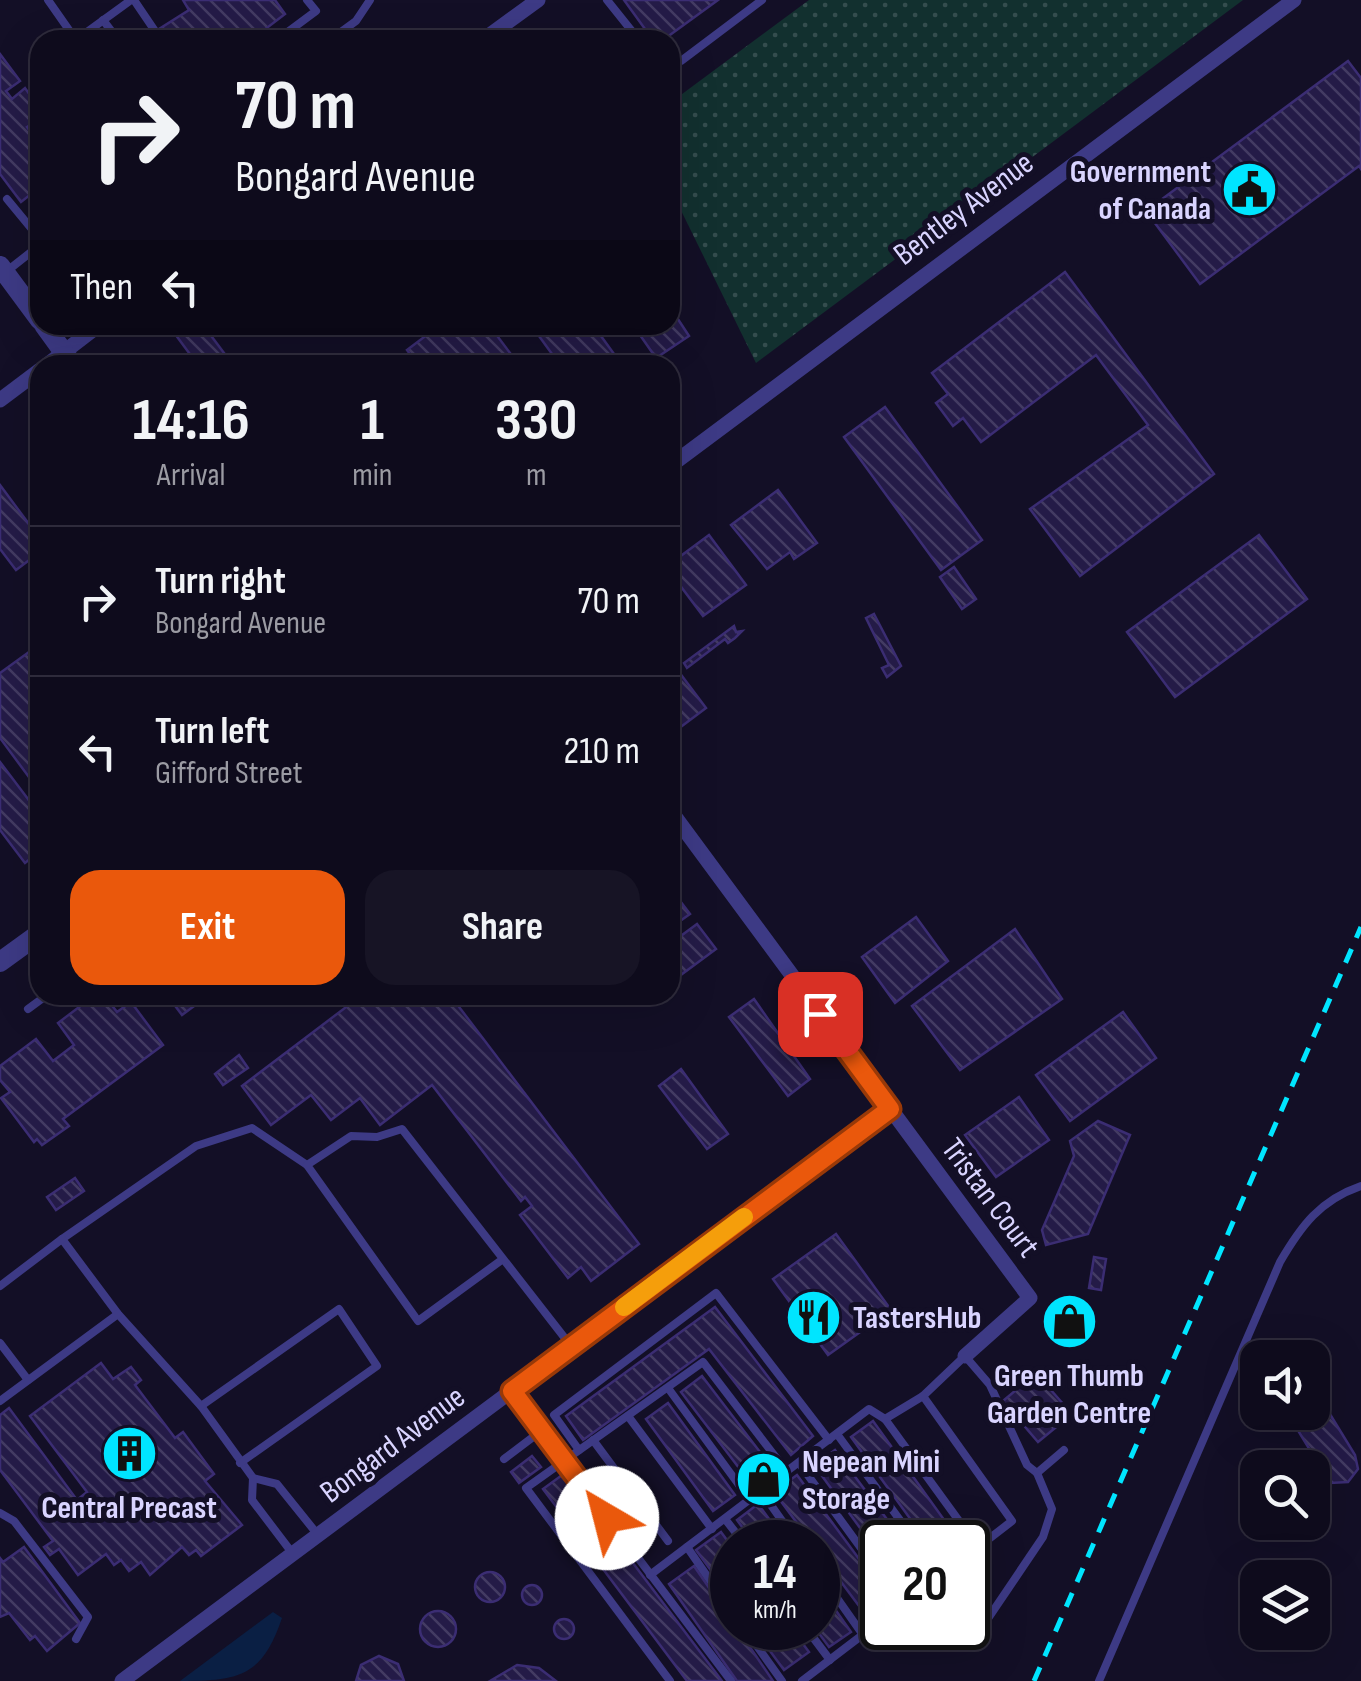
<!DOCTYPE html>
<style>
:root{--surface:#0e0b1c;--page:#171425;--text:#f1f3f6;--muted:#9b9ba3;--line:#2e2b3b;--accent:#ea580c}
body{margin:0;font-family:"Sofia Sans Condensed",sans-serif;background:var(--page);color:var(--text);height:100vh;display:flex;flex-direction:column;font-size:38px;white-space:nowrap}
*{box-sizing:border-box;margin:0}
p{font-size:32px;color:var(--muted)}
.icon{flex:none;width:55px;height:55px;fill:none;stroke:currentColor;stroke-width:2;stroke-linecap:round;stroke-linejoin:round}
.map{position:relative;flex:1;overflow:hidden}
.sheet{position:absolute;left:30px;top:355px;width:650px;height:650px;display:flex;flex-direction:column;background:var(--surface);border-radius:30px;box-shadow:0 10px 40px #0002,0 0 0 2px var(--line)}
.sheet>*{flex:none}
.hud{position:absolute;left:30px;top:30px;width:650px;height:305px;border-radius:30px;box-shadow:0 10px 40px #0002,0 0 0 2px var(--line);background:#0e0b1c;color:var(--text);overflow:hidden}
.controls{position:absolute;left:1240px;top:1340px;display:grid;gap:20px}
.controls a{display:grid;place-items:center;width:90px;height:90px;border-radius:20px;background:var(--surface);box-shadow:0 10px 40px #0002,0 0 0 2px var(--line);font-size:50px}
.speed{position:absolute;left:710px;top:1520px;display:flex;gap:20px;font-size:50px;font-weight:700;text-align:center}
.speed>*{display:grid;place-content:center;width:130px;height:130px;border-radius:50%;background:var(--surface);box-shadow:0 10px 40px #0002,0 0 0 2px var(--line);line-height:1}
.speed small{font-size:25px;font-weight:400}
.speed .limit{border:5px solid #111;border-radius:15px;background:#fff;color:#111}
.pin{position:absolute;display:grid;place-items:center;width:85px;height:85px;color:#fff;margin:-42px;border-radius:20px;box-shadow:0 5px 15px #0006}
.me{position:absolute;width:110px;margin:-55px;rotate:323deg;stroke-linejoin:round;filter:drop-shadow(0 0 8px #0008)}
.turn{display:flex;align-items:center;gap:35px;height:210px;padding:0 40px;font-size:45px}
.turn .icon{width:130px;height:130px;stroke-width:2.5}
.turn b{display:block;font-size:70px;line-height:85px}
.then{display:flex;align-items:center;height:95px;padding:0 40px;background:#0003;gap:20px;font-size:38px}
.eta{display:flex;justify-content:space-evenly;align-items:center;height:170px;text-align:center}
.eta b{font-size:60px;font-weight:700;line-height:70px}
.button{display:flex;gap:20px;margin-top:auto;padding:20px 40px}
.button a{flex:1;height:115px;border-radius:30px;background:var(--accent);color:#fff;font-size:40px;font-weight:700;line-height:115px;text-align:center}
.button a+a{background:var(--page);color:var(--text)}
ul{padding:0;list-style:none}
li{display:flex;align-items:center;gap:30px;height:150px;padding:0 40px;border-top:2px solid var(--line)}
li div{flex:1}
li b{display:block;font-size:38px}
li em{font-style:normal}
.map>svg:first-child{display:block}
</style>
<div class="map">
<svg width="1361" height="1681" viewBox="0 0 1361 1681">
<defs>
<pattern id="grass-dots" width="8" height="8" patternUnits="userSpaceOnUse" patternTransform="scale(2.5)"><rect width="8" height="8" fill="#12302f"/><path d="M2 2h.1M6 6h.1" fill="none" stroke="#344d4e" stroke-width="1.8" stroke-linecap="round"/></pattern>
<pattern id="building-back-hatch" width="6" height="6" patternUnits="userSpaceOnUse" patternTransform="scale(2.5)"><rect width="6" height="6" fill="#241b47"/><path d="M-1 5l2 2M0 0l6 6M5-1l2 2" fill="none" stroke="#433b63"/></pattern>
</defs>
<rect width="100%" height="100%" fill="#130f26"/>
<path fill="url(#grass-dots)" d="M809 0H1243L756 363 670 188V103Z"/>
<path fill="#0a1f44" d="M273 1612 282 1618C262 1677 239 1681 180 1681Z"/>
<g fill="url(#building-back-hatch)" stroke="#3b2d73" stroke-width="2.5">
<path d="M183 0H275L285 14 251 40H150L148 36 189 10Z"/>
<path d="M624 0H718L663 40H653Z"/>
<path d="M0 54 20 81 6 91 12 99 25 88 40 109V118L27 127 40 144V187L21 202 0 174Z"/>
<path d="M1348 61 1361 78V169L1359 166 1200 284 1146 211Z"/>
<path d="M1065 272 1214 474 1080 576 1030 509 1148 425 1096 355 981 442 963 418 953 426 936 403 948 394 932 373Z"/>
<path d="M670 307 689 336 656 358 633 325H670Z"/>
<path d="M187 325H203L233 365H198L175 334Z"/>
<path d="M440 325H489L519 365H418L407 350Z"/>
<path d="M531 325H593L622 365H560Z"/>
<path d="M885 407 982 540 941 570 844 437Z"/>
<path d="M40 435V457L30 443Z"/>
<path d="M0 485 40 539V552L16 570 0 549Z"/>
<path d="M778 490 817 543 794 559 790 552 767 569 731 525Z"/>
<path d="M709 535 746 585 703 616 670 572V564Z"/>
<path d="M1259 535 1307 599 1175 697 1127 632Z"/>
<path d="M954 567 976 599 962 609 940 577Z"/>
<path d="M874 614 901 666 887 677 882 668 889 665 866 618Z"/>
<path d="M734 626 736 632 742 631 735 638 728 643 725 639 687 668 684 663Z"/>
<path d="M29 652 40 668V792L0 738V673Z"/>
<path d="M676 668 706 708 670 735V674Z"/>
<path d="M0 762 40 815V851L25 863 0 830Z"/>
<path d="M671 889 690 914 670 928V890Z"/>
<path d="M916 917 948 961 895 1003 862 957Z"/>
<path d="M697 924 716 949 670 983V944Z"/>
<path d="M1015 929 1062 999 960 1070 912 1006Z"/>
<path d="M95 995H104L117 1012 131 1002 163 1045 63 1119 69 1126 42 1145 37 1139 34 1142 1 1098 10 1092 0 1080V1066L36 1039 53 1061 74 1045 58 1023Z"/>
<path d="M167 995H209L182 1015Z"/>
<path d="M362 995H450L639 1244 591 1281 581 1267 568 1278 520 1215 532 1206 525 1197 521 1201 432 1085 380 1125 360 1098 331 1120 311 1095 271 1125 242 1086Z"/>
<path d="M754 999 810 1079 788 1096 729 1017Z"/>
<path d="M1123 1012 1156 1058 1070 1121 1036 1075Z"/>
<path d="M239 1055 248 1068 223 1085 215 1074Z"/>
<path d="M681 1069 728 1134 707 1149 659 1086Z"/>
<path d="M1019 1097 1049 1140 996 1177 965 1135Z"/>
<path d="M1098 1121 1130 1135 1088 1234 1046 1245 1042 1230 1074 1156 1070 1141Z"/>
<path d="M75 1178 84 1191 56 1210 47 1197Z"/>
<path d="M836 1234 891 1310 828 1355 773 1279Z"/>
<path d="M1094 1257 1106 1259 1101 1290 1089 1288Z"/>
<path d="M715 1307 813 1436 791 1455 709 1349 583 1440 566 1416Z"/>
<path d="M1073 1307 1085 1322 1066 1337 1054 1322Z"/>
<path d="M101 1363 113 1379 131 1367 141 1380 135 1385 175 1438 183 1432 214 1474 205 1481 242 1525 201 1556 196 1550 189 1555 182 1547 150 1575 141 1562 129 1571 121 1560 114 1565 106 1554 78 1575 59 1549 50 1555 44 1547 53 1541 0 1470V1415L9 1408 77 1500 87 1492 30 1416Z"/>
<path d="M1036 1373 1072 1414 1038 1442 1003 1401Z"/>
<path d="M702 1376 773 1469 752 1485 681 1392Z"/>
<path d="M1312 1399 1325 1406 1355 1455 1358 1469 1348 1482 1330 1483 1294 1424V1412H1312Z"/>
<path d="M668 1403 735 1495 713 1511 646 1419Z"/>
<path d="M873 1421 960 1542H927L851 1437Z"/>
<path d="M835 1450 904 1542H882V1558L814 1465Z"/>
<path d="M532 1456 541 1467 519 1483 511 1472Z"/>
<path d="M565 1473 722 1681H687L543 1489Z"/>
<path d="M797 1475 882 1590V1607L868 1618 818 1551V1542H811L774 1492Z"/>
<path d="M758 1504 786 1542H753L737 1520Z"/>
<path d="M721 1532 732 1547V1599L696 1550Z"/>
<path d="M24 1547 80 1623 47 1651 35 1636 30 1640 9 1613 0 1617V1558L3 1562Z"/>
<path d="M694 1566 732 1621V1628H737L773 1681H737L669 1584Z"/>
<circle cx="490" cy="1587" r="15"/>
<path d="M818 1585 851 1632 829 1647 815 1628Z"/>
<circle cx="532" cy="1595" r="10"/>
<circle cx="438" cy="1629" r="18"/>
<circle cx="564" cy="1629" r="10"/>
<path d="M753 1628H791L809 1652 784 1670Z"/>
<path d="M379 1656 398 1664 404 1681H356L361 1665Z"/>
<path d="M517 1665 539 1668 556 1681H490Z"/>
</g>
<g fill="none" stroke-linecap="round" stroke-linejoin="round">
<g stroke="#3d3a85" stroke-width="8">
<path d="M48 0 76 40"/>
<path d="M134 0 155 31"/>
<path d="M607 0 639 40"/>
<path d="M103 20 118 40"/>
<path d="M76 40 131 0"/>
<path d="M277 40 316 11 307 0"/>
<path d="M330 40 356 21 370 0"/>
<path d="M670 61H681L762 0"/>
<path d="M7 199 40 239"/>
<path d="M7 271 40 245"/>
<path d="M28 1009 47 995"/>
<path d="M307 1165 252 1128 196 1146 62 1239 118 1314 201 1406 253 1478 277 1484 318 1535"/>
<path d="M503 1259 418 1321 307 1165 351 1136 377 1137 402 1129 571 1346"/>
<path d="M0 1286 62 1239"/>
<path d="M0 1343 28 1380"/>
<path d="M668 1388 750 1500"/>
<path d="M512 1391 731 1681"/>
<path d="M0 1401 118 1314"/>
<path d="M201 1406 339 1309 377 1366 240 1463"/>
<path d="M628 1416 712 1529"/>
<path d="M885 1419 978 1547"/>
<path d="M837 1434 916 1542"/>
<path d="M593 1440 668 1541"/>
<path d="M579 1450 554 1415 716 1293 829 1440"/>
<path d="M504 1459 541 1431"/>
<path d="M799 1463 882 1577"/>
<path d="M253 1478 252 1500 293 1554"/>
<path d="M761 1491 797 1542"/>
<path d="M0 1513 14 1521 88 1617 76 1639"/>
<path d="M725 1519 743 1542"/>
<path d="M687 1547 732 1612"/>
<path d="M968 1555 1012 1521 923 1396 965 1356 990 1385 1027 1465 1037 1473 1064 1450"/>
<path d="M818 1571 863 1635"/>
<path d="M650 1575 869 1409 885 1419 923 1396"/>
<path d="M989 1617 1043 1537 1052 1509 1037 1473"/>
<path d="M744 1628 782 1681"/>
<path d="M806 1628 830 1660"/>
<path d="M670 1681 526 1488 703 1362 787 1472"/>
<path d="M802 1681 882 1620"/>
<path d="M1099 1681 1280 1262C1301 1226 1320 1200 1361 1186"/>
</g>
<g stroke="#3d3a85" stroke-width="15">
<path d="M483 40 538 0"/>
<path d="M47 365 99 325"/>
<path d="M0 400 40 370"/>
<path d="M670 466 1294 0"/>
<path d="M670 810 1030 1298 965 1356"/>
<path d="M122 1681 890 1109"/>
</g>
<g stroke="#3d3a85" stroke-width="20">
<path d="M0 266 40 320"/>
<path d="M44 325 73 365"/>
<path d="M0 962 40 933"/>
</g>
<path stroke="#00e5ff" stroke-width="5" stroke-dasharray="15 12" stroke-linecap="butt" d="M1034 1681 1361 927"/>
</g>
<g fill="none" stroke-linecap="round" stroke-linejoin="round">
<defs>
<path id="route" d="M607 1518 512 1391 890 1109 820 1014"/>
</defs>
<use href="#route" stroke="#983908" stroke-width="25"/>
<use href="#route" stroke="#ea580c" stroke-width="18"/>
<path stroke="#f59e0b" stroke-width="18" d="M624 1307 744 1217"/>
</g>
<defs>
<symbol id="civic-disc" viewBox="-11 -11 22 22"><circle r="9.5" fill="#00e5ff" stroke="#130f26"/><path d="M-.6-6.5H3V-4.5H.6V-3L4-1V1h2V6H-6V1h2V-1L-.6-3ZM-1.2 2.5V6h2.4V2.5Z" fill="#111"/></symbol>
<symbol id="restaurant-disc" viewBox="-11 -11 22 22"><circle r="9.5" fill="#00e5ff" stroke="#130f26"/><path d="M-5-6h1v4h1v-4h1v4h1v-4h1v5L-1.5 .5V6h-2V.5L-5-1ZM5-6V6H3V1.5H1.5Q1.5-4 5-6Z" fill="#111"/></symbol>
<symbol id="shop-disc" viewBox="-11 -11 22 22"><circle r="9.5" fill="#00e5ff" stroke="#130f26"/><path d="M-5-2.5h2.3a2.7 3.5 0 0 1 5.4 0H5L5.5 6h-11ZM-1.5-2.5h3a1.5 2.3 0 0 0-3 0Z" fill="#111"/></symbol>
<symbol id="building-disc" viewBox="-11 -11 22 22"><circle r="9.5" fill="#00e5ff" stroke="#130f26"/><path d="M-4-6H4V6H1V3H-1V6H-4ZM-2.5-4.3h1.7v1.8h-1.7ZM.8-4.3h1.7v1.8H.8ZM-2.5-1h1.7V.8h-1.7ZM.8-1h1.7V.8H.8Z" fill="#111"/></symbol>
</defs>
<g fill-rule="evenodd">
<use href="#civic-disc" x="1218" y="158" width="63" height="63"/>
<use href="#restaurant-disc" x="782" y="1286" width="63" height="63"/>
<use href="#shop-disc" x="1038" y="1290" width="63" height="63"/>
<use href="#building-disc" x="98" y="1422" width="63" height="63"/>
<use href="#shop-disc" x="732" y="1448" width="63" height="63"/>
</g>
<g text-anchor="middle" dominant-baseline="central" stroke-width="10" stroke-linejoin="round" paint-order="stroke">
<g font-size="32" font-weight="bold" fill="#d9d4ff" stroke="#130f26" text-anchor="start">
<text x="1211" y="172" text-anchor="end">Government<tspan x="1211" dy="37">of Canada</tspan></text>
<text x="853" y="1318">TastersHub</text>
<text x="1069" y="1376" text-anchor="middle">Green Thumb<tspan x="1069" dy="37">Garden Centre</tspan></text>
<text x="802" y="1462">Nepean Mini<tspan x="802" dy="37">Storage</tspan></text>
<text x="129" y="1508" text-anchor="middle">Central Precast</text>
</g>
<g font-size="32" fill="#d9d4ff" stroke="#130f26">
<text transform="translate(964 209) rotate(-37)">Bentley Avenue</text>
<text transform="translate(990 1198) rotate(53)">Tristan Court</text>
<text transform="translate(393 1445) rotate(-37)">Bongard Avenue</text>
</g>
</g>
</svg>
<div class="controls">
<a><svg class="icon" aria-label="sound" viewBox="0 0 24 24"><path d="M4 9h4l5-4v14l-5-4H4zM17 9q2 3 0 6"/></svg></a>
<a><svg class="icon" aria-label="search" viewBox="0 0 24 24"><circle cx="10" cy="10" r="6"/><path d="M15 15l6 6"/></svg></a>
<a><svg class="icon" aria-label="layers" viewBox="0 0 24 24"><path d="M12 4l9 5-9 5-9-5zM3 14l9 5 9-5"/></svg></a>
</div>
<div class="speed"><div>14<small>km/h</small></div><div class="limit">20</div></div>
<div class="pin" style="left:820px;top:1014px;background:#d93025"><svg class="icon" aria-label="arrive" viewBox="0 0 24 24"><path d="M6 21V4h12l-3 4 3 4H6"/></svg></div>
<svg class="me" style="left:607px;top:1518px" viewBox="-20 -20 40 40"><circle r="19" fill="#fff"/><path d="M0-13L10 11 0 6-10 11z" fill="#ea580c"/></svg>
<div class="hud">
<div class="turn"><svg class="icon" aria-label="right" viewBox="0 0 24 24"><path d="M7 20v-9h11M14 6l5 5-5 5"/></svg><div><b>70 m</b>Bongard Avenue</div></div>
<div class="then">Then<svg class="icon" aria-label="left" viewBox="0 0 24 24"><path d="M17 20v-9H6M10 6l-5 5 5 5"/></svg></div>
</div>
<section class="sheet">
<div class="eta">
<div><b>14:16</b><p>Arrival</p></div>
<div><b>1</b><p>min</p></div>
<div><b>330</b><p>m</p></div>
</div>
<ul>
<li><svg class="icon" aria-label="right" viewBox="0 0 24 24"><path d="M7 20v-9h11M14 6l5 5-5 5"/></svg><div><b>Turn right</b><p>Bongard Avenue</p></div><em>70 m</em></li>
<li><svg class="icon" aria-label="left" viewBox="0 0 24 24"><path d="M17 20v-9H6M10 6l-5 5 5 5"/></svg><div><b>Turn left</b><p>Gifford Street</p></div><em>210 m</em></li>
</ul>
<div class="button"><a>Exit</a><a>Share</a></div>
</section>
</div>
